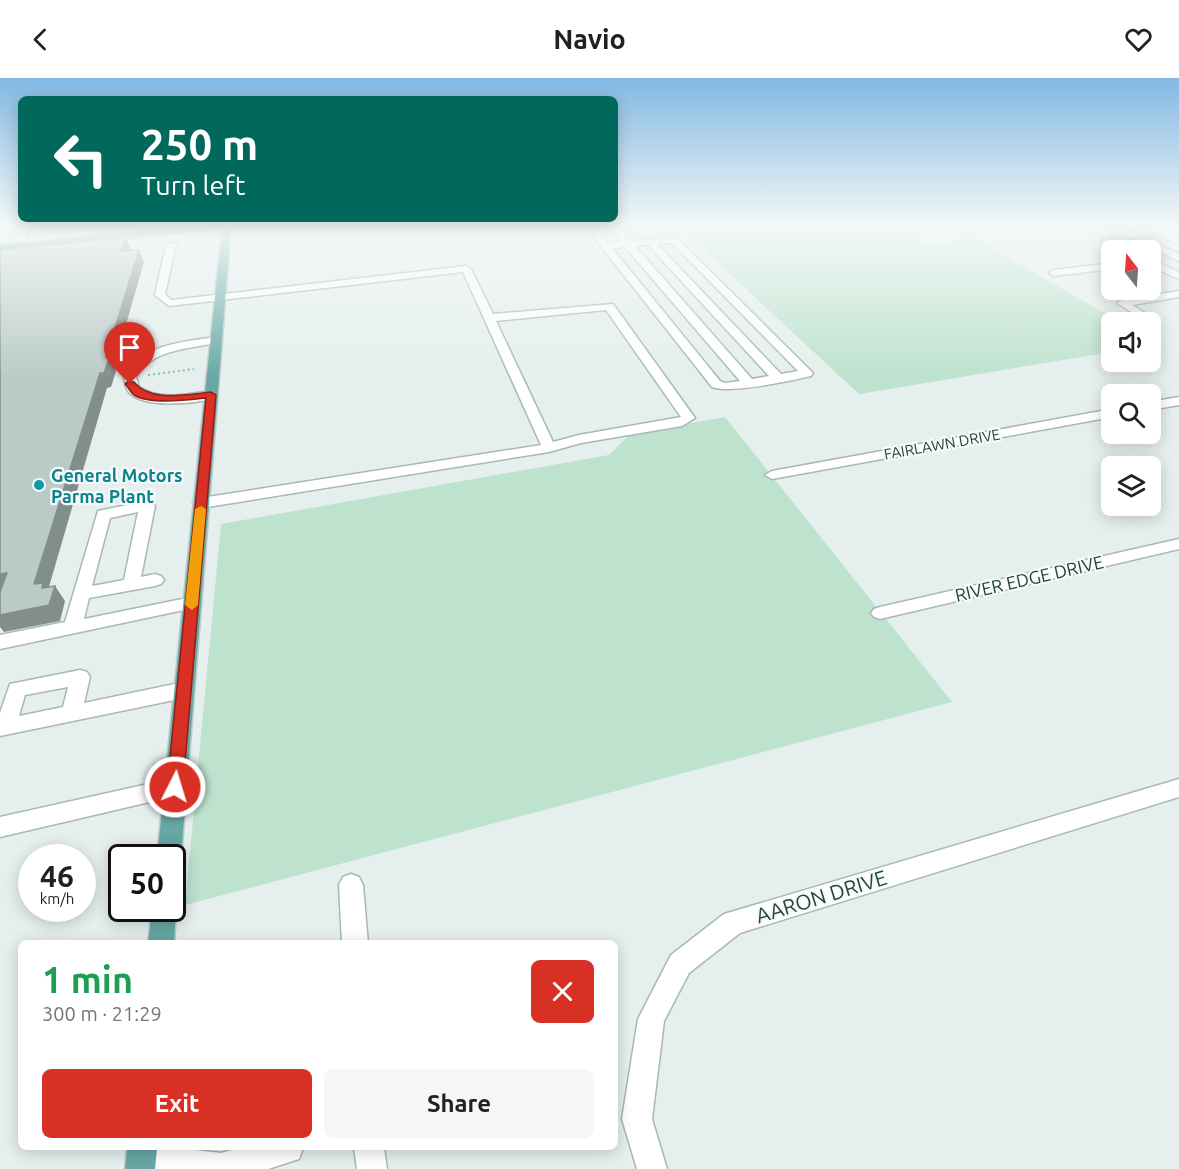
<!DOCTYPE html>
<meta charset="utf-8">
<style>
:root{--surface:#fff;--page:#f6f6f6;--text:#202124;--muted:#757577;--accent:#d93025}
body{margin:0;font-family:Ubuntu,sans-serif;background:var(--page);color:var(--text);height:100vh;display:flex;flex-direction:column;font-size:22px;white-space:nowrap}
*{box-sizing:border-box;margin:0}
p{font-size:20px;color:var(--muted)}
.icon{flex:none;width:33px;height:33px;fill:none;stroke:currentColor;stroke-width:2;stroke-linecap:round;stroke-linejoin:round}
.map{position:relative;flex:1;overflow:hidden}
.details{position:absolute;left:18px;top:862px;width:600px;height:210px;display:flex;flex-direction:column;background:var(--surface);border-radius:9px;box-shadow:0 3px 15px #0003}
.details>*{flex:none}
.hud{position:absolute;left:18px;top:18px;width:600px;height:126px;border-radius:9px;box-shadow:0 3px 15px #0003;background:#00695c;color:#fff;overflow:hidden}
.needle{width:39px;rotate:343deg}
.controls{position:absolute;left:1101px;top:162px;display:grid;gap:12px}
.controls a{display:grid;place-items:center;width:60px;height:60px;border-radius:9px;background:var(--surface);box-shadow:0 3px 15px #0003;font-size:30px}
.speed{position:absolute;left:18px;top:766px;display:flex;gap:12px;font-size:30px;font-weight:700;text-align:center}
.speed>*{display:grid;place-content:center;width:78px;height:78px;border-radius:50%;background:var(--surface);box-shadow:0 3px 15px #0003;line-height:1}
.speed small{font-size:15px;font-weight:400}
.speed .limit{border:3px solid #111;border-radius:9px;background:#fff;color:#111}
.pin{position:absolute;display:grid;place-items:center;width:51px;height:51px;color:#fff;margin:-62px -26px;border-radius:50% 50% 50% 0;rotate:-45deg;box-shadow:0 0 6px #0007}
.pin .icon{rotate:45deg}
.me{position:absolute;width:66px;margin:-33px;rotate:5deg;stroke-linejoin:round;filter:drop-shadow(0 0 4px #0008)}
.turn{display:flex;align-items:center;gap:21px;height:126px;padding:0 24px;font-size:27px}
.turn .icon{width:78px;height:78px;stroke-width:2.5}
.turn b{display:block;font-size:42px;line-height:51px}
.round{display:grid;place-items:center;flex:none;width:63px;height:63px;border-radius:9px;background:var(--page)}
.head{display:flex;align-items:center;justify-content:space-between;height:102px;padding:0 24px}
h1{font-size:36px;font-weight:700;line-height:45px;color:#1e9e55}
.action{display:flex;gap:12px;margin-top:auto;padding:12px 24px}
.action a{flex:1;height:69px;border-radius:9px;background:var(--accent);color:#fff;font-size:24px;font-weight:700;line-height:69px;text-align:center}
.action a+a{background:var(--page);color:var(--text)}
header{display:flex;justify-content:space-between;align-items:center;height:78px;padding:0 24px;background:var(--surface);font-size:27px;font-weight:700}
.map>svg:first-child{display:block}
</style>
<header><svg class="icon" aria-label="back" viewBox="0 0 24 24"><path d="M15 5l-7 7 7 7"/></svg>Navio<svg class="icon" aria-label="heart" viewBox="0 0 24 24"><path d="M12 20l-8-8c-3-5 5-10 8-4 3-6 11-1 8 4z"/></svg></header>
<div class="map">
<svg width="1179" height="1091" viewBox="0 0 1179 1091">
<rect width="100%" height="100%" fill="#e5efed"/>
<g fill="#bde2ce">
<path d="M785 148H894L924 167 976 161 1120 244H1112L1111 274 859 316 690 159Z"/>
<path d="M725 339 952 624 185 827 221 446 609 377 630 356Z"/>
</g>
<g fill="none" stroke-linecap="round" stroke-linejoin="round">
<path stroke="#8abdd8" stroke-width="3" d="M27 159 31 148"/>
<defs>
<g id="minor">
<path d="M585 148H594L607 165 621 164 608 148H617L630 163 677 160 813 295 811 298C789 303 732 316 712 309ZM672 165 798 293 781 296 657 166ZM648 167 769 298 752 301 635 168ZM625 169 740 303 725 305 720 303 612 170Z"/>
<path d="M958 148H969L974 152 969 155Z"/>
<path d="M1106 148H1118L1179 176V183Z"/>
<path d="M1139 148H1151L1179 161V167Z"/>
<path d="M1106 160 1129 170 1131 172H1119L1103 165 1101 163Z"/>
<path d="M171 164 176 167 165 216 171 222 466 188 471 191 493 236 613 226 695 340 682 348 581 365 549 374 201 430 196 428 193 425 201 420 541 367 463 194 169 228 155 217 166 167ZM606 232 681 339 579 357 553 364 496 243Z"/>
<path d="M1150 181 1179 194V201L1150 188Z"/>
<path d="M1112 185V191L1054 198 1049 195 1054 192Z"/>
<path d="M1179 213V219L1132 227 1158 243V247L1154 248 1117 225 1122 222Z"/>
<path d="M216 259 220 260V264C192 271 151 270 136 299L139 309C160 323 188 316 211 313L216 314 217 317 216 320C196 325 142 332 128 313 125 309 125 303 124 299 141 266 183 264 216 259Z"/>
<path d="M1179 319V327L1150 332V324Z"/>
<path d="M1112 331V339L772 401 765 397 772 393Z"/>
<path d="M147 423 155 428 141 499 155 496 161 498 164 502 161 506 155 508 89 520 84 541 192 519 198 521 201 525 198 529 0 571V557L65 544 98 433ZM138 434 124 502 92 508 110 440Z"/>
<path d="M1179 461V471L880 541 874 539 871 535 874 531 880 529Z"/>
<path d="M80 592 87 594 90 599 84 625 184 604 191 607 194 612 191 617 184 620 0 658V635L10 606ZM68 609 63 629 19 638 25 617Z"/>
<path d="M175 700 183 702 186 709 183 716 175 718 0 759V739Z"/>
<path d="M1179 701V719L740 855 689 895 664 943 652 1041 667 1091H637L622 1041 638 941 671 877 724 836Z"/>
<path d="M351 796 359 799 363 807 368 866H342L339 807 343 799Z"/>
<path d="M130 1070H177L221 1075 239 1070H303L299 1081 268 1091H131L126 1080Z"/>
<path d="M354 1070H384L387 1091H357Z"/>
</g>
<g id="major">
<path d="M191 148H231L181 780 177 788 172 790V780H157L222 151 0 173V167Z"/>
<path d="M173 823 176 831 174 866H148L152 831H172Z"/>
<path d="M127 1070H157L155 1091H125Z"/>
</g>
</defs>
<use href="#minor" stroke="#a7b8b6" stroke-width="3"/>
<use href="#major" stroke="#c1cbca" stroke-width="3"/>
<path stroke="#83b6b0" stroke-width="2" stroke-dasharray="2 3" stroke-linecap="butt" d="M148 297 194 291"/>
<use href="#minor" fill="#fff" fill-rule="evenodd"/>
<use href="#major" fill="#66a8a4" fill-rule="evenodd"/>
</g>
<g fill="#828e8b">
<path d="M126 159 131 172 126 186 121 173Z"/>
<path d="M139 172 144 184 114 288 116 293 111 309 107 310 48 512 55 508 65 523 60 543 4 554 0 549V537L34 506Z"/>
<path d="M7 495 0 513V496Z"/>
</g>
<path fill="#bacbc7" stroke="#828e8b" stroke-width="1.5" d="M126 159 121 173 139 172 106 279 110 278 104 295H100L34 506 43 505 42 510 55 508 49 527 0 537V514L7 495 0 496V172Z"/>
<linearGradient id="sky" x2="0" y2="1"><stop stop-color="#82b8e2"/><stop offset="0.49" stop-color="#f3f8f7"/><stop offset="1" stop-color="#f3f8f7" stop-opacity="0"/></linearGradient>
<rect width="1179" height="301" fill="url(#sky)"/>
<path fill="#d93025" stroke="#8d1f18" stroke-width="1.5" d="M127 304H134C151 325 187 316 211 314L216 317 183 709 181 714 175 716 169 714 167 709 206 320C188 322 150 327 134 317 131 315 128 309 125 306Z"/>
<path fill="#f59e0b" d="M201 428 206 431 198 527 192 532 185 527 195 431Z"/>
<circle fill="#0f9aa8" stroke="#f6fbfa" stroke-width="2" cx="39" cy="407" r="6"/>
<g text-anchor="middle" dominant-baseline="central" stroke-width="4.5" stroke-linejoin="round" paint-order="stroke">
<g font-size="15" fill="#224441" stroke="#f6fbfa">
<text transform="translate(942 366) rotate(-10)">FAIRLAWN DRIVE</text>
</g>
<g font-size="18" font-weight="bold" fill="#0d838f" stroke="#f6fbfa" text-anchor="start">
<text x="51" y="397">General Motors<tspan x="51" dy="21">Parma Plant</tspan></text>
</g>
<g font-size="18" fill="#224441" stroke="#f6fbfa">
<text transform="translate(1029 500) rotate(-13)">RIVER EDGE DRIVE</text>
</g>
<g font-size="21" fill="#224441" stroke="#f6fbfa">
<text transform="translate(821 818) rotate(-17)">AARON DRIVE</text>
</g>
</g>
</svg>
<div class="controls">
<a><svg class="needle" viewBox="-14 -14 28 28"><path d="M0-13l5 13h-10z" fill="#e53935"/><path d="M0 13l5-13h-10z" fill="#757577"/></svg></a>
<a><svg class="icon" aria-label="sound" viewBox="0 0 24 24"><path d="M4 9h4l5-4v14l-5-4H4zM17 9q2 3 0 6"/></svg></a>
<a><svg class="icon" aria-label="search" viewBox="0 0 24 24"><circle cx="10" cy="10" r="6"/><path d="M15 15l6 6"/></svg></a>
<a><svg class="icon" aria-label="layers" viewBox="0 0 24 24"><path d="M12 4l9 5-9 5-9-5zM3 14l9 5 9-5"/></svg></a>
</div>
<div class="speed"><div>46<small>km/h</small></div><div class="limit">50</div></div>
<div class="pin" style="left:130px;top:306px;background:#d93025"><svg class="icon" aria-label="arrive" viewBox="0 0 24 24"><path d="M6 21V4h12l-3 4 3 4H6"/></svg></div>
<svg class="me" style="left:175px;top:709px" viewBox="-20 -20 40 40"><circle r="17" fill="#d93025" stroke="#fff" stroke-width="3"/><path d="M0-11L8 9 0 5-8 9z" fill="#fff"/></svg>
<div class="hud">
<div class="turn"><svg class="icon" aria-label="left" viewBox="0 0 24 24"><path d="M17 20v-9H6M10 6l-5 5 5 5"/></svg><div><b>250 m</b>Turn left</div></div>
</div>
<section class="details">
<div class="head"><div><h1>1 min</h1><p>300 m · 21:29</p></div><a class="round" style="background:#d93025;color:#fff"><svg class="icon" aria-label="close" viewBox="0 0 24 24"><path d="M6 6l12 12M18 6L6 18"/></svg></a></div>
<div class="action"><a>Exit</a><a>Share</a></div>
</section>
</div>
